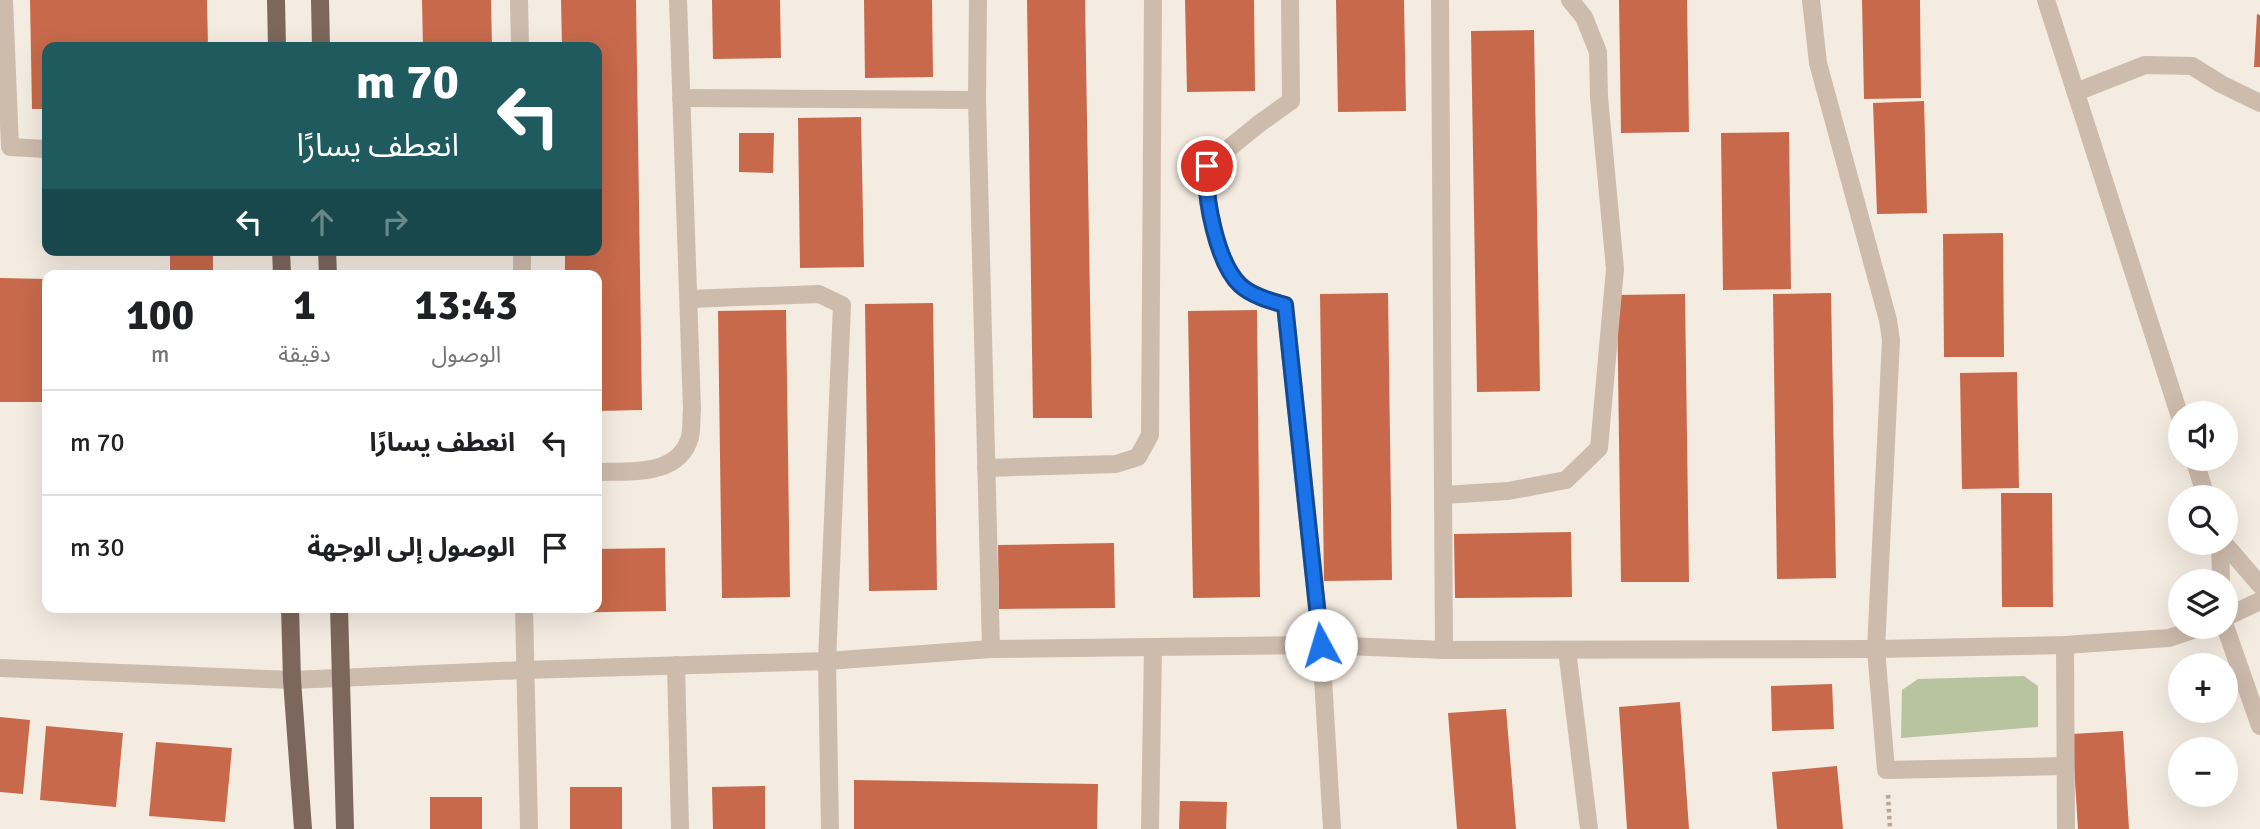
<!DOCTYPE html>
<html lang="ar">
<meta charset="utf-8">
<style>
:root{--surface:#fff;--page:#f6f6f6;--text:#202124;--muted:#757577;--line:#e0e0e0}
body{margin:0;font-family:Signika,"Noto Sans Arabic",sans-serif;background:var(--page);color:var(--text);direction:rtl;height:100vh;display:flex;flex-direction:column;font-size:26px;white-space:nowrap}
*{box-sizing:border-box;margin:0}
p{font-size:23px;color:var(--muted)}
.icon{flex:none;width:38px;height:38px;fill:none;stroke:currentColor;stroke-width:2;stroke-linecap:round;stroke-linejoin:round}
.map{position:relative;flex:1;overflow:hidden;direction:ltr}
.drawer{position:absolute;left:42px;top:270px;width:560px;height:343px;display:flex;flex-direction:column;background:var(--surface);border-radius:14px;box-shadow:0 7px 28px #0002;direction:rtl}
.drawer>*{flex:none}
.top-card{position:absolute;left:42px;top:42px;width:560px;height:214px;border-radius:14px;box-shadow:0 7px 28px #0002;direction:rtl;background:#1f5a5e;color:#fff;overflow:hidden}
.buttons{position:absolute;left:2168px;top:401px;display:grid;gap:14px}
.buttons a{display:grid;place-items:center;width:70px;height:70px;border-radius:50%;background:var(--surface);box-shadow:0 7px 28px #0002;font-size:35px}
.pin{position:absolute;display:grid;place-items:center;width:60px;height:60px;color:#fff;margin:-30px;border:4px solid #fff;border-radius:50%;box-shadow:0 2px 7px #0007}
.me{position:absolute;width:77px;margin:-38px;rotate:354deg;stroke-linejoin:round;filter:drop-shadow(0 0 5px #0008)}
.turn{display:flex;align-items:center;gap:24px;height:147px;padding:0 28px;font-size:32px}
.turn .icon{width:91px;height:91px;stroke-width:2.5}
.turn b{display:block;font-size:49px;line-height:60px}
.lanes{display:flex;align-items:center;height:66px;padding:0 28px;background:#0003;justify-content:center;gap:35px;direction:ltr}
.lanes .off{opacity:.35}
.eta{display:flex;justify-content:space-evenly;align-items:center;height:119px;text-align:center}
.eta b{font-size:42px;font-weight:700;line-height:49px}
ul{padding:0;list-style:none}
li{display:flex;align-items:center;gap:21px;height:105px;padding:0 28px;border-top:2px solid var(--line)}
li div{flex:1}
li b{display:block;font-size:26px}
li em{font-style:normal}
.map>svg:first-child{display:block}
</style>
<div class="map">
<svg width="2260" height="829" viewBox="0 0 2260 829">
<rect width="100%" height="100%" fill="#f4ebe1"/>
<path fill="#b8c4a0" d="M2024 676 2038 686V727L1901 738 1902 690 1918 679Z"/>
<g fill="#c8694b">
<path d="M30 0H207L208 47H47V109H32Z"/>
<path d="M422 0H491L492 47H423Z"/>
<path d="M561 0H636L642 410 597 411V275H565V250H597V47H562Z"/>
<path d="M712 0H780L781 58 713 59Z"/>
<path d="M864 0H932L933 77 865 78Z"/>
<path d="M1027 0H1085L1092 418H1033Z"/>
<path d="M1185 0H1254L1255 91 1187 92Z"/>
<path d="M1336 0H1404L1406 111 1338 112Z"/>
<path d="M1619 0H1687L1689 132 1621 133Z"/>
<path d="M1862 0H1920L1921 98 1864 99Z"/>
<path d="M2257 14 2260 15V67H2254Z"/>
<path d="M1534 30 1540 391 1477 392 1471 31Z"/>
<path d="M1924 101 1927 213 1877 214 1873 103Z"/>
<path d="M861 117 864 267 800 268 798 118Z"/>
<path d="M1789 132 1791 289 1723 290 1721 133Z"/>
<path d="M739 133H774L773 173 739 172Z"/>
<path d="M2003 233 2004 357H1944L1943 234Z"/>
<rect x="170" y="250" width="43" height="25"/>
<path d="M0 278 47 279V402H0Z"/>
<path d="M1388 293 1392 580 1324 581 1320 294Z"/>
<path d="M1831 293 1836 578 1777 579 1773 294Z"/>
<path d="M1685 294 1689 582H1621L1617 295Z"/>
<path d="M933 303 937 590 869 591 865 304Z"/>
<path d="M786 310 790 597 722 598 718 311Z"/>
<path d="M1257 310 1260 597 1193 598 1188 311Z"/>
<path d="M2017 372 2019 488 1962 489 1960 373Z"/>
<path d="M2001 493H2052L2053 607H2002Z"/>
<path d="M1571 532 1572 597 1455 598 1454 534Z"/>
<path d="M1114 543 1115 608 999 609 998 545Z"/>
<path d="M665 548 666 611 550 613V607H597V549Z"/>
<path d="M1832 684 1834 729 1772 731 1771 686Z"/>
<path d="M1680 702 1689 829H1627L1619 707Z"/>
<path d="M1506 709 1516 829H1457L1448 713Z"/>
<path d="M0 717 30 720 23 794 0 792Z"/>
<path d="M46 726 123 733 116 807 40 800Z"/>
<path d="M2123 731 2129 829H2078L2072 734Z"/>
<path d="M156 742 232 748 225 822 149 816Z"/>
<path d="M1837 766 1843 829H1777L1772 772Z"/>
<path d="M854 780 1098 784 1097 829H854Z"/>
<path d="M765 786V829H713L712 787Z"/>
<rect x="570" y="787" width="52" height="42"/>
<rect x="430" y="797" width="52" height="32"/>
<path d="M1180 801 1227 802 1226 829H1179Z"/>
</g>
<g fill="none" stroke-linecap="round" stroke-linejoin="round">
<path stroke="#b9a596" stroke-width="4.5" stroke-dasharray="3.5 3.5" stroke-linecap="butt" d="M1888 795 1890 829"/>
<g stroke="#cdbbac" stroke-width="18">
<path d="M4 0 10 147 47 149"/>
<path d="M519 0 520 47"/>
<path d="M978 0 977 100 991 649"/>
<path d="M1290 0 1291 101 1260 123 1207 166C1204 199 1216 262 1241 285 1252 296 1271 301 1285 305L1321 645 1332 829"/>
<path d="M1440 0 1444 650"/>
<path d="M1811 0 1818 63 1888 320 1891 340 1876 649 1886 770 2065 766"/>
<path d="M2046 0 2180 417"/>
<path d="M2076 92 2145 65 2192 66 2221 84 2260 103"/>
<path d="M681 98 977 100"/>
<path d="M522 250V275"/>
<path d="M689 299 819 294 842 305 827 661 830 829"/>
<path d="M2194 458 2206 497"/>
<path d="M986 468 1116 464 1138 457 1150 435 1153 0"/>
<path d="M597 472C629 471 679 477 690 437 692 429 691 418 692 409L678 0"/>
<path d="M1443 495 1508 491 1566 480 1599 448 1615 269 1599 97 1598 52 1584 17 1570 0"/>
<path d="M2220 542 2221 581"/>
<path d="M2223 542 2260 585"/>
<path d="M524 607 529 829"/>
<path d="M2226 617 2260 601"/>
<path d="M2225 626 2260 726"/>
<path d="M2065 645 2066 829"/>
<path d="M1567 650 1589 829"/>
<path d="M676 665 680 829"/>
<path d="M0 668 292 680 524 670 827 661 991 649 1321 645 1444 650 1876 649 2065 645 2169 638 2205 626"/>
<path d="M1150 829 1153 647"/>
</g>
<g stroke="#7d675c" stroke-width="18">
<path d="M276 0 277 47"/>
<path d="M320 0 321 47"/>
<path d="M281 250 282 275"/>
<path d="M327 250 328 275"/>
<path d="M290 607 292 680 303 829"/>
<path d="M339 607 345 829"/>
</g>
</g>
<g fill="none" stroke-linecap="round" stroke-linejoin="round">
<defs>
<path id="route" d="M1207 166C1204 197 1217 263 1240 285 1252 296 1271 301 1285 305L1321 645"/>
</defs>
<use href="#route" stroke="#114b97" stroke-width="18"/>
<use href="#route" stroke="#1a73e8" stroke-width="12"/>
</g>
</svg>
<div class="buttons">
<a><svg class="icon" aria-label="sound" viewBox="0 0 24 24"><path d="M4 9h4l5-4v14l-5-4H4zM17 9q2 3 0 6"/></svg></a>
<a><svg class="icon" aria-label="search" viewBox="0 0 24 24"><circle cx="10" cy="10" r="6"/><path d="M15 15l6 6"/></svg></a>
<a><svg class="icon" aria-label="layers" viewBox="0 0 24 24"><path d="M12 4l9 5-9 5-9-5zM3 14l9 5 9-5"/></svg></a>
<a>+</a>
<a>−</a>
</div>
<div class="pin" style="left:1207px;top:166px;background:#d93025"><svg class="icon" aria-label="arrive" viewBox="0 0 24 24"><path d="M6 21V4h12l-3 4 3 4H6"/></svg></div>
<svg class="me" style="left:1321px;top:645px" viewBox="-20 -20 40 40"><circle r="19" fill="#fff"/><path d="M0-13L10 11 0 6-10 11z" fill="#1a73e8"/></svg>
<div class="top-card">
<div class="turn"><svg class="icon" aria-label="left" viewBox="0 0 24 24"><path d="M17 20v-9H6M10 6l-5 5 5 5"/></svg><div><b>70 m</b>انعطف يسارًا</div></div>
<div class="lanes"><svg class="icon" aria-label="left" viewBox="0 0 24 24"><path d="M17 20v-9H6M10 6l-5 5 5 5"/></svg><svg class="icon off" aria-label="ahead" viewBox="0 0 24 24"><path d="M12 20V5M6 11l6-6 6 6"/></svg><svg class="icon off" aria-label="right" viewBox="0 0 24 24"><path d="M7 20v-9h11M14 6l5 5-5 5"/></svg></div>
</div>
<section class="drawer">
<div class="eta">
<div><b>13:43</b><p>الوصول</p></div>
<div><b>1</b><p>دقيقة</p></div>
<div><b>100</b><p>m</p></div>
</div>
<ul>
<li><svg class="icon" aria-label="left" viewBox="0 0 24 24"><path d="M17 20v-9H6M10 6l-5 5 5 5"/></svg><div><b>انعطف يسارًا</b></div><em>70 m</em></li>
<li><svg class="icon" aria-label="arrive" viewBox="0 0 24 24"><path d="M6 21V4h12l-3 4 3 4H6"/></svg><div><b>الوصول إلى الوجهة</b></div><em>30 m</em></li>
</ul>
</section>
</div>
